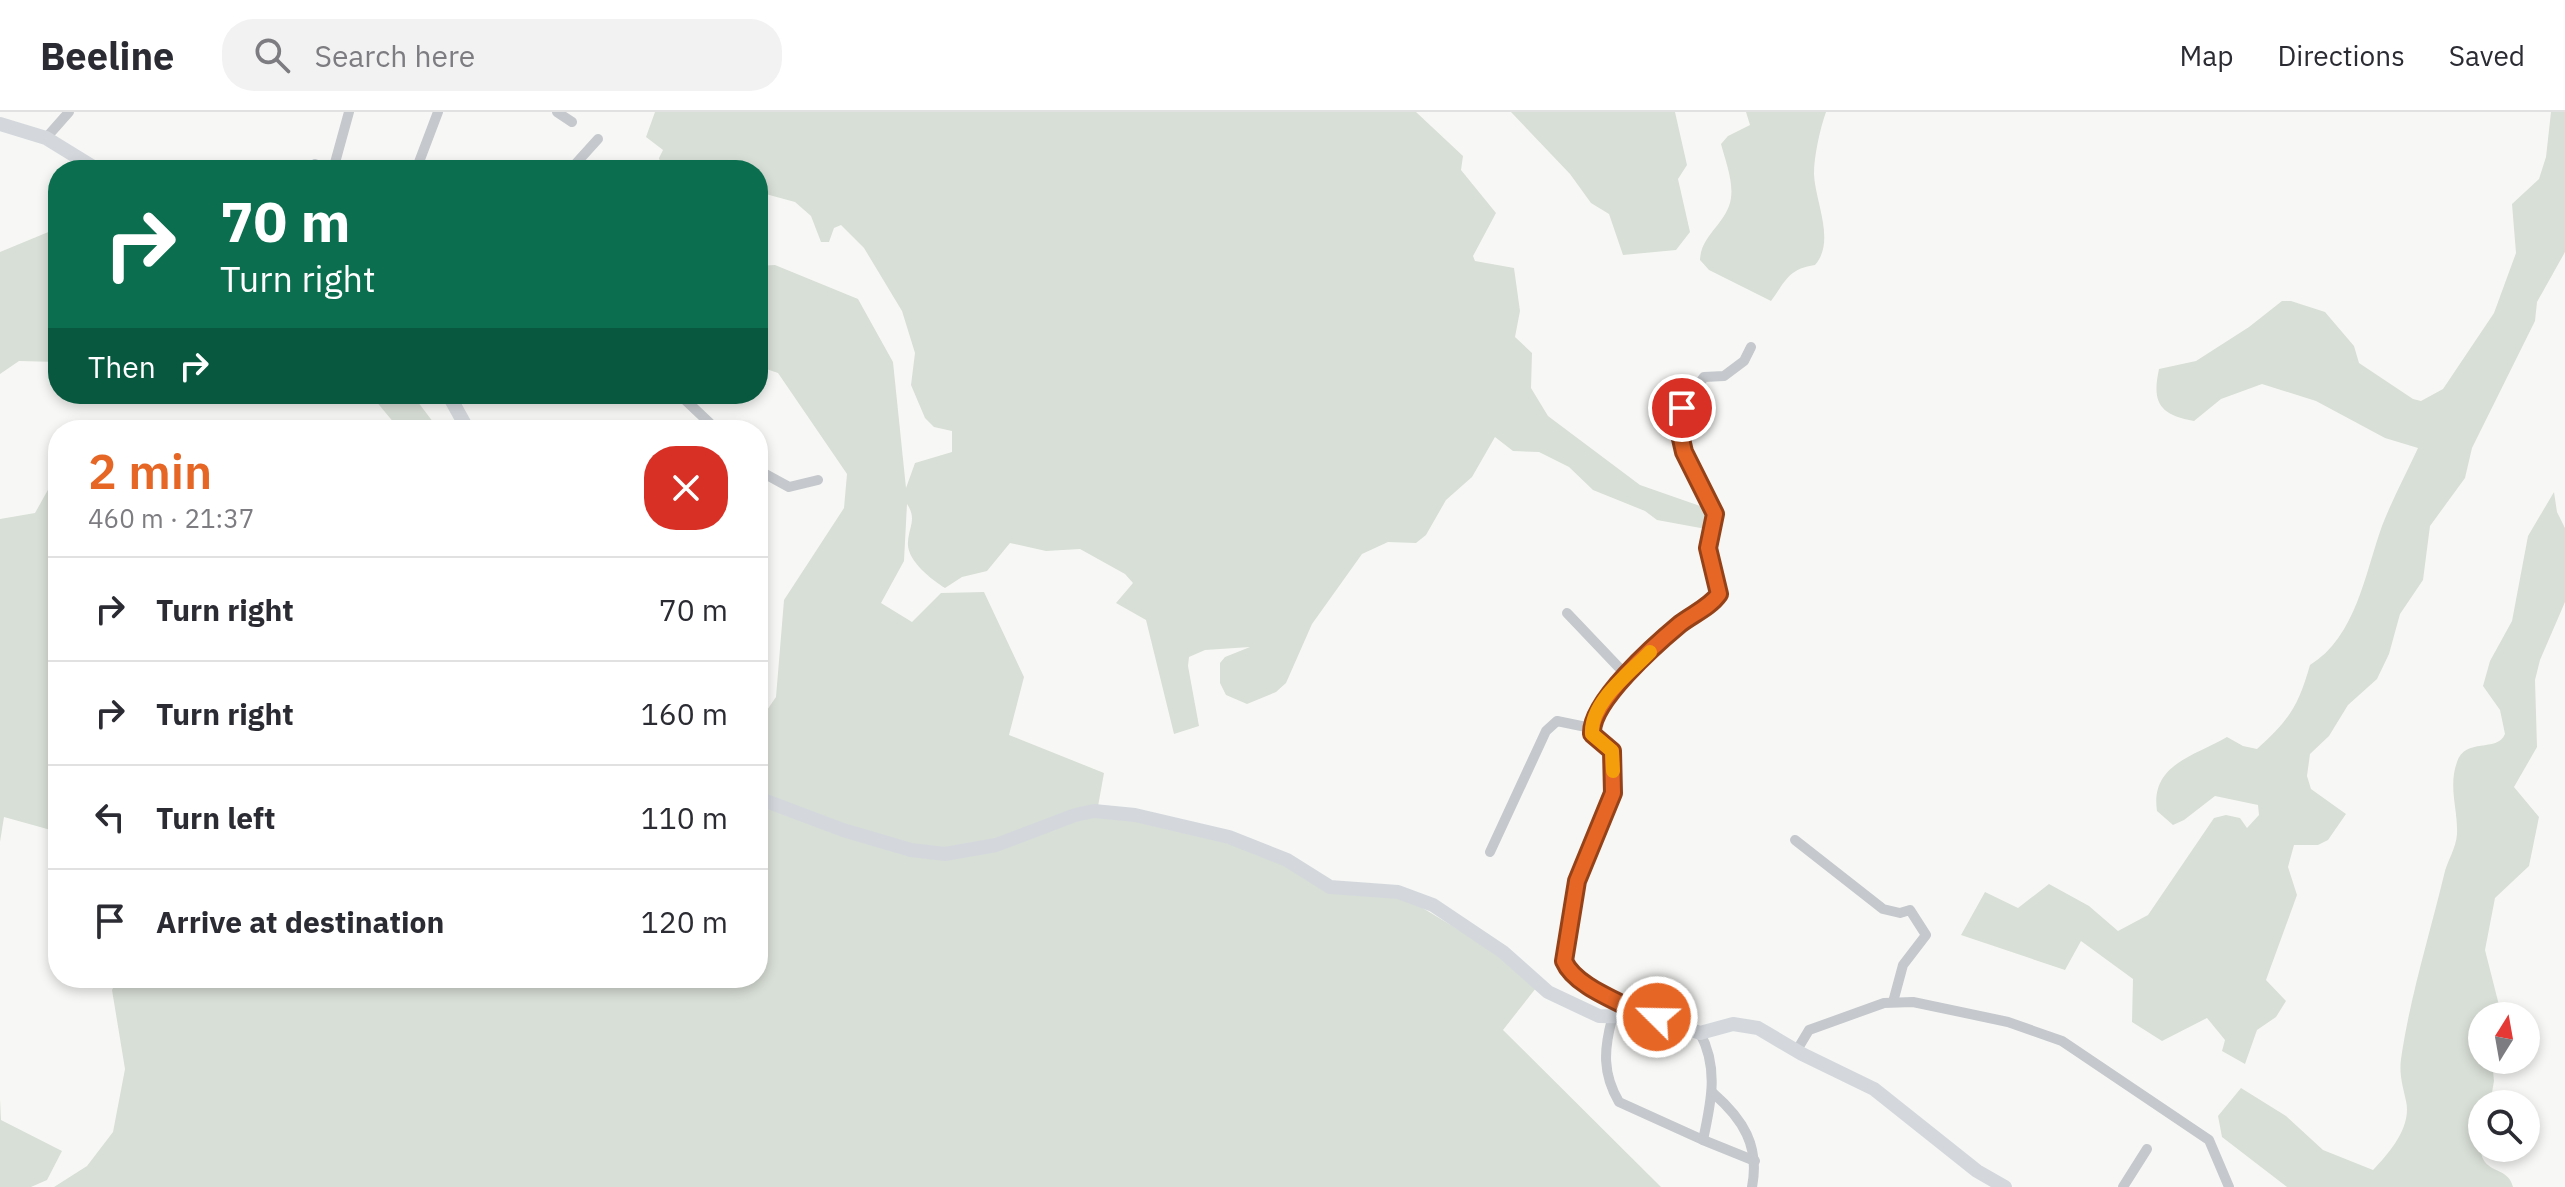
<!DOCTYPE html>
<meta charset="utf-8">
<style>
:root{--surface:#fff;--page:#f2f2f3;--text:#2b2b33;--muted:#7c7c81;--line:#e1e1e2;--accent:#e66626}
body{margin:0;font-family:"IBM Plex Sans",sans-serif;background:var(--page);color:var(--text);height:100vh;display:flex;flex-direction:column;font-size:30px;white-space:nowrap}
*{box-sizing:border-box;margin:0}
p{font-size:26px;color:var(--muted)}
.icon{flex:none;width:44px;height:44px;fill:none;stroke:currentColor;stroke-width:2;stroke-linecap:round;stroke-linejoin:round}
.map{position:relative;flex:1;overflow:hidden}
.panel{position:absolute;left:48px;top:308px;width:720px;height:568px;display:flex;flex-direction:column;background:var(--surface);border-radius:32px;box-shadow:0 4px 12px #0003}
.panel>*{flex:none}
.hud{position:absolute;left:48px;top:48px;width:720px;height:244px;border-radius:32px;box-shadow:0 4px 12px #0003;background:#0b6e4f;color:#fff;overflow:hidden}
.needle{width:52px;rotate:11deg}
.controls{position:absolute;left:2468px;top:890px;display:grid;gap:16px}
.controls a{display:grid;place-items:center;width:72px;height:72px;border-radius:50%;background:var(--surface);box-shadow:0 4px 12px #0003;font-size:40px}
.pin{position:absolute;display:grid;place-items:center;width:68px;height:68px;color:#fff;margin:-34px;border:4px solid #fff;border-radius:50%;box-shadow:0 2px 8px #0007}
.me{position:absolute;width:88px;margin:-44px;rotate:293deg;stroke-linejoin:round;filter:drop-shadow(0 0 6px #0008)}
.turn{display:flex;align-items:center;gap:28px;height:168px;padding:0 40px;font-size:36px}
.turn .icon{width:104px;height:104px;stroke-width:2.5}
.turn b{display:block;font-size:56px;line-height:68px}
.then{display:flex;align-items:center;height:76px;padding:0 40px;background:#0003;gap:16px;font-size:30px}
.round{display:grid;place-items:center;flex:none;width:84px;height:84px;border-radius:32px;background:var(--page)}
.overview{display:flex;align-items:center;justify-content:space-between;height:136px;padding:0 40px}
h1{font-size:48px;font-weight:600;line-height:60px;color:var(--accent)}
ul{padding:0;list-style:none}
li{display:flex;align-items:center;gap:24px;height:104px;padding:0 40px;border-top:2px solid var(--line)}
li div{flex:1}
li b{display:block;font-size:30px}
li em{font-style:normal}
header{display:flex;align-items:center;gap:48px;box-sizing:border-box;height:112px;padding:0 40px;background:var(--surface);border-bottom:2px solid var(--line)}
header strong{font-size:38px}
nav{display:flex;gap:44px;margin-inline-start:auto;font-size:28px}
.search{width:560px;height:72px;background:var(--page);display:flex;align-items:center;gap:20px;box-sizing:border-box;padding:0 28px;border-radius:32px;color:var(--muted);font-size:30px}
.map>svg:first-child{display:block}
</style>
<header>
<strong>Beeline</strong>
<div class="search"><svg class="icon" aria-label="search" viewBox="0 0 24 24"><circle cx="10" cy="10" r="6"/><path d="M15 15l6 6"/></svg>Search here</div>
<nav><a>Map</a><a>Directions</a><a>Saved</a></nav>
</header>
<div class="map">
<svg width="2565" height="1075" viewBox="0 0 2565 1075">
<rect width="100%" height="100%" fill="#f7f8f5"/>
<g fill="#d8dfd6">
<path d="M655 0H1416L1463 44 1461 58 1496 101 1473 144 1475 149 1514 156 1520 199 1515 225 1532 241 1531 276 1548 304 1640 373 1703 395 1711 402 1706 417 1657 408 1645 399 1593 378 1569 355 1539 340 1513 339 1495 325 1472 365 1446 388 1426 423 1416 431 1388 430 1362 442 1312 512 1286 571 1276 580 1247 592 1226 583 1220 571V551L1225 545 1250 535 1205 538 1189 545 1188 554 1199 614 1174 622 1146 508 1116 491 1133 471 1125 462 1080 437 1046 439 1010 431 987 459 962 465 945 476C932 468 906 448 908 430 909 414 917 407 907 392L904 449 881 491 912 510 941 481 984 480 1024 565 1009 623 1104 661 1097 700 1166 710 1293 754 1329 777 1395 785 1416 792 1497 841 1536 876 1503 918 1661 1075H54L87 1054 113 1020 125 957 112 878 118 866H758V611L776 585 784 488 844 396 847 362 778 261 758 254V154L775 153 858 187 893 250 906 376 915 351 952 340V319L934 315 925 306 911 273 915 241 902 199 864 136 841 113 834 116 829 130H821L811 104 795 90 758 80V58H662L659 46 663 38 646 25Z"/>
<path d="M1511 0H1675L1687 53 1678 67 1690 120 1676 138 1623 143 1609 102 1591 91 1570 62Z"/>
<path d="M1746 0H1826C1820 17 1814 44 1814 62 1815 90 1836 129 1815 153 1787 157 1785 171 1771 189L1709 158 1700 148C1701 125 1721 115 1729 94 1736 75 1726 51 1721 32L1728 24 1750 13Z"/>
<path d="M2551 0H2565V140L2537 190 2535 209 2472 336 2465 366 2430 414 2423 468 2400 502 2389 542 2377 567 2348 593 2329 624 2310 642 2307 664 2311 677 2346 702 2328 728 2318 733H2294L2288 755 2297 783 2266 868 2286 889 2276 905 2257 918 2245 952 2222 939 2225 928 2207 906 2162 929 2132 910 2133 867 2081 829 2065 858 1961 823 1985 780 2018 796 2049 772 2089 794 2118 819 2148 803 2214 706 2226 703 2240 706 2247 716 2259 703 2258 693 2215 684 2184 708 2173 713 2157 699C2150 652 2195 644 2227 625L2243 634 2257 637C2289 608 2298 595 2310 553 2356 525 2365 461 2382 414 2392 388 2406 362 2418 336L2385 326 2316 289 2262 272 2221 287 2194 309C2158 303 2152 289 2159 257L2196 249 2249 215 2282 189H2291L2325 200 2354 234 2359 251 2413 287 2421 289 2443 277 2494 201 2516 141 2512 92 2539 67 2546 45Z"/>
<path d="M58 116V250L19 249 0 262V140Z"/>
<path d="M370 282H412L439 318H400Z"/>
<path d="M54 367 58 368V720L4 705 0 730V407L35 401Z"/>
<path d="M2554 380 2557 400 2565 416V490L2540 548 2535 568 2537 635 2514 675 2539 705 2529 754 2495 786 2485 838 2501 901 2500 904H2482V948H2492L2494 969 2490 992H2482C2482 1007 2476 1039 2485 1050 2494 1061 2509 1058 2513 1075H2287L2222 1025 2218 1004 2241 976 2286 1004 2323 1038 2373 1058C2389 1041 2412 1015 2406 989 2403 975 2399 963 2401 947 2410 885 2429 825 2444 763 2447 749 2456 737 2457 722 2458 697 2448 675 2457 650 2465 625 2497 641 2505 622L2500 598 2483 574 2490 549 2512 509 2528 424Z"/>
<path d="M0 987 1 1008 62 1039 47 1068 31 1075H0Z"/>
</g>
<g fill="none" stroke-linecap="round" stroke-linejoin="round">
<g stroke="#c5c8cc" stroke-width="10">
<path d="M557 0 572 10"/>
<path d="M46 26 69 0"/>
<path d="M312 58 315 52"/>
<path d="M333 58 349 0"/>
<path d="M416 58 438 0"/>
<path d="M570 58 598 27"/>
<path d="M679 282 717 318"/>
<path d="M758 358 789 375 818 368"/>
<path d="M1567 501 1627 564"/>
<path d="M1795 728 1883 797 1900 801 1910 798 1926 823 1903 853 1893 890"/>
<path d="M1490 740 1546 619 1557 609 1591 616"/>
<path d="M1645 903C1621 889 1575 875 1564 849L1577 769 1613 681 1612 639 1592 622 1591 616 1605 587 1658 532 1719 482 1708 436 1715 402 1692 360 1679 318 1682 296 1704 265 1724 264 1744 249 1751 235"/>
<path d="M1612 907C1604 937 1602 961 1619 990L1703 1028C1711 991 1719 956 1700 921"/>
<path d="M1797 938 1809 918 1884 891 1913 890 2008 910 2062 929 2209 1028 2229 1075"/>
<path d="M1713 981C1743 1007 1760 1034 1752 1075"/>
<path d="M1703 1028 1755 1049"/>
<path d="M2123 1075 2147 1037"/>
</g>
<g stroke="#d4d8dd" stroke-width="14">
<path d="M0 12 46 26 98 58"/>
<path d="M448 282 468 318"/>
<path d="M758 686 843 718 911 738 945 742 996 733 1075 703 1094 699 1135 703 1229 725 1287 748 1330 775 1398 780 1433 793 1503 840 1548 880 1599 904 1657 905 1700 921 1733 912 1758 916 1802 942 1874 977 1977 1059 2005 1075"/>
</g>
</g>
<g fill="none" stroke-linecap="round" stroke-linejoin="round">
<defs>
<path id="route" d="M1657 905 1645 904C1621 890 1575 875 1564 849L1577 769 1613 681 1612 639 1592 622C1590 590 1656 532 1680 512 1693 502 1710 495 1719 482L1708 436 1715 402 1684 340 1679 318 1682 296"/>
</defs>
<use href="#route" stroke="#964219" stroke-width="20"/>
<use href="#route" stroke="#e66626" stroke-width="14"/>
<path stroke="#f59e0b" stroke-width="14" d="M1613 659 1612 639 1592 622C1590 590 1630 561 1650 540"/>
</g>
</svg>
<div class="controls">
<a><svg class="needle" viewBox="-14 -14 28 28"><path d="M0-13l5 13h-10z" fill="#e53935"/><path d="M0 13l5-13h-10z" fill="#7c7c81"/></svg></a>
<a><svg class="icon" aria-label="search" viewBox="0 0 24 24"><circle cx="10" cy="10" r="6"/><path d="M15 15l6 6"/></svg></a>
</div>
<div class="pin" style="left:1682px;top:296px;background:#d93025"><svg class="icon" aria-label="arrive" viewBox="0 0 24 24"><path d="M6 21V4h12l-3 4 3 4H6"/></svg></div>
<svg class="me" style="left:1657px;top:905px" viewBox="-20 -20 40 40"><circle r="17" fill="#e66626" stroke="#fff" stroke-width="3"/><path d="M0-11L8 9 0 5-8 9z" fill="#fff"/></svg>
<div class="hud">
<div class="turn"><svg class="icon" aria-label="right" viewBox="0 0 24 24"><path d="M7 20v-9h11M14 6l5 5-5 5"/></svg><div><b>70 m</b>Turn right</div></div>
<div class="then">Then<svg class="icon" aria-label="right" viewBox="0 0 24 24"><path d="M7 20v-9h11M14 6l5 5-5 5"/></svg></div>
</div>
<section class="panel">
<div class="overview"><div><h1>2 min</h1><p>460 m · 21:37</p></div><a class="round" style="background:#d93025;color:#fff"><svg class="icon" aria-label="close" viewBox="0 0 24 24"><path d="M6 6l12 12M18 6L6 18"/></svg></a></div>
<ul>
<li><svg class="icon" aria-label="right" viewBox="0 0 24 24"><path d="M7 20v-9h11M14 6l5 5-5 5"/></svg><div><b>Turn right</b></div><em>70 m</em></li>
<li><svg class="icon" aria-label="right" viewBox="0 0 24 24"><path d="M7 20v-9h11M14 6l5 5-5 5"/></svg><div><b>Turn right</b></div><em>160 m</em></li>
<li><svg class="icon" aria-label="left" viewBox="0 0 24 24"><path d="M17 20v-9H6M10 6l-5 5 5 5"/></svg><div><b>Turn left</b></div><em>110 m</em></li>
<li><svg class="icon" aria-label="arrive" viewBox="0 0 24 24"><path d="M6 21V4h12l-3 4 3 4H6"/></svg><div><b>Arrive at destination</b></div><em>120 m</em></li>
</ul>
</section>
</div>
